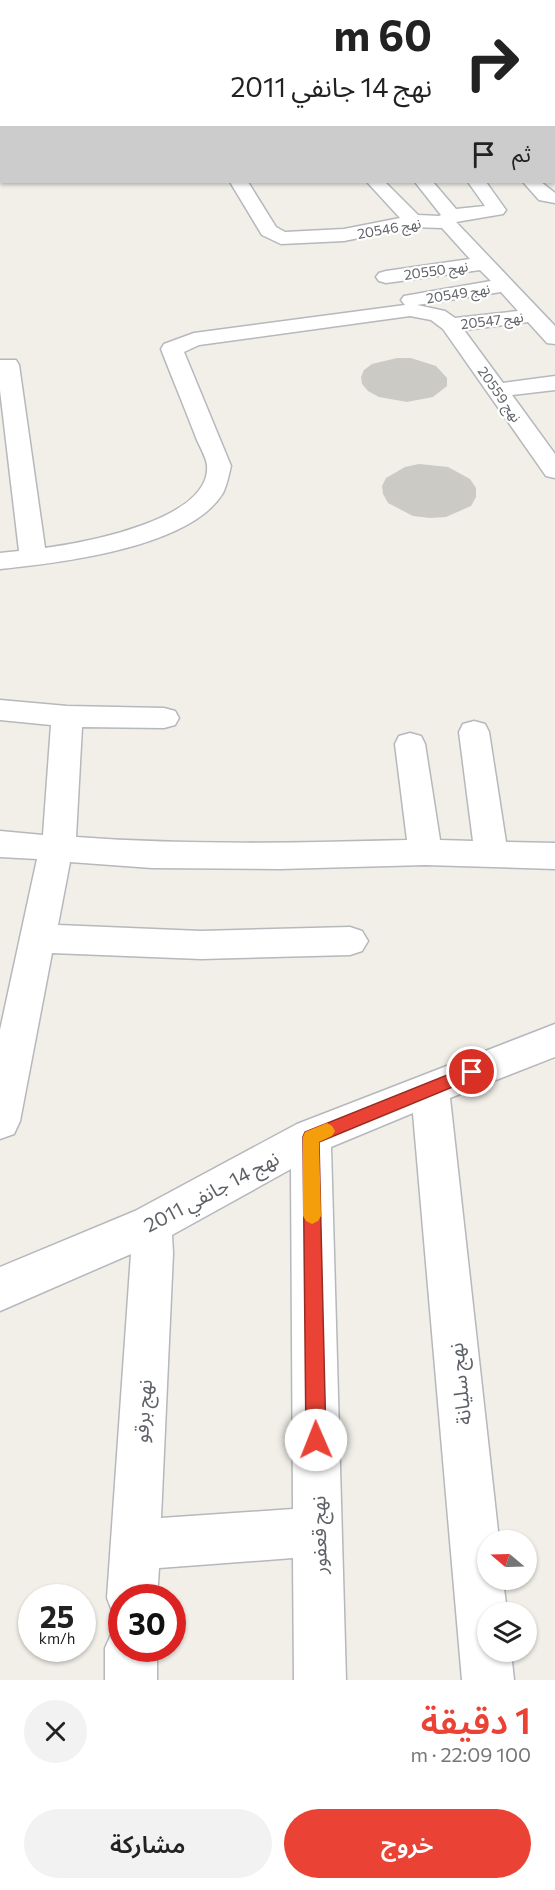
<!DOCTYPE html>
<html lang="ar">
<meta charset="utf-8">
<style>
:root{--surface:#fff;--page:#f2f2f2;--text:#222;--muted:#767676;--accent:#ea4335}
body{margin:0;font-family:Commissioner,"Noto Sans Arabic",sans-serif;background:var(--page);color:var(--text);direction:rtl;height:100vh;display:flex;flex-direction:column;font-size:22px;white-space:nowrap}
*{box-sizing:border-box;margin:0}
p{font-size:20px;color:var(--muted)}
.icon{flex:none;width:33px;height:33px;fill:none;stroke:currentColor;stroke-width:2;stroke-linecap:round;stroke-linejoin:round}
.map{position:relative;height:1680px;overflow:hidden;direction:ltr}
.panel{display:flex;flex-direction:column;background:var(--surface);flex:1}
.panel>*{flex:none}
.guide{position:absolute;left:0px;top:0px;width:555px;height:183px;box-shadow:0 2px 4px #0004;direction:rtl;background:#fff;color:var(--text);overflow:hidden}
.needle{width:39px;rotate:289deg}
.tools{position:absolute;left:477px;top:1530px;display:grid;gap:12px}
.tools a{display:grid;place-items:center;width:60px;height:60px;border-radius:50%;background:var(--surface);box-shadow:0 2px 4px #0004;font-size:30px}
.speed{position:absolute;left:18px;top:1584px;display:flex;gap:12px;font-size:30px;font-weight:700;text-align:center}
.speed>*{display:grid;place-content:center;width:78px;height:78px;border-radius:50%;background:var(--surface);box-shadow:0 2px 4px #0004;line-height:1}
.speed small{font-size:15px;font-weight:400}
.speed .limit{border:9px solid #d22;background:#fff;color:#111}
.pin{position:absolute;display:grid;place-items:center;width:51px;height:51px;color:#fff;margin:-26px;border:3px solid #fff;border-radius:50%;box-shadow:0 2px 6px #0007}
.me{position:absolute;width:66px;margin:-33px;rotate:359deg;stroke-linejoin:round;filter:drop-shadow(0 0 4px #0008)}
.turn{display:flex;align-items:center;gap:21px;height:126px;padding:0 24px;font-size:27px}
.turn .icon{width:78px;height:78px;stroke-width:2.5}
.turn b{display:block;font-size:42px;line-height:51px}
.then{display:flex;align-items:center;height:57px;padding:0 24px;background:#0003;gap:12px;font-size:22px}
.round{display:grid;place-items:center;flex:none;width:63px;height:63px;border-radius:32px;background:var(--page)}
.summary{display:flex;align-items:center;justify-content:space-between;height:102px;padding:0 24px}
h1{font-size:36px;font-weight:600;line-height:45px;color:var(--accent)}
.action{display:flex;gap:12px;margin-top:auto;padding:12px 24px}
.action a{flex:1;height:69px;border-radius:36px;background:var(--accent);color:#fff;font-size:24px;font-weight:600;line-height:69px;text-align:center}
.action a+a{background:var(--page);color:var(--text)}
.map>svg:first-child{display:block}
</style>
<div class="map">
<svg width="555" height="1680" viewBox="0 0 555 1680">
<rect width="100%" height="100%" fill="#f1efe8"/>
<g fill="#cccac5">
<path d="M397 358H411L436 366 447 378V386L433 397 407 402 379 397 368 391 362 384 361 377 364 370 372 364Z"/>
<path d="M419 464 448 467 470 479 476 488V497L471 506 446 517 430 518 413 516 388 503 383 494 382 486 386 478 405 467Z"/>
</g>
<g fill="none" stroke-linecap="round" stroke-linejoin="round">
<defs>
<g id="minor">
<path d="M267 0H282L266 2Z"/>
<path d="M329 0H343L344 2H330Z"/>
<rect x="554" y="31" width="1" height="8"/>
<path d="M554 75H555V85L554 84Z"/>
<path d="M0 79 2 80V91L0 90Z"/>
<path d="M554 106H555V118L554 117Z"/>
<rect x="554" y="136" width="1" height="12"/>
<path d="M230 182H248L276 227 285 232 344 229 400 218 367 182H385L418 215 439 216 441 215 415 182H433L456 209 485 206 468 182H486L506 210 503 214 456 222 555 326V344L547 343 528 322 464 330 503 383 555 376V390L512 395 555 454V478L546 476 443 329 431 320 410 316 199 345 184 352 231 466C229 474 227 485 223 493 190 548 59 563 0 569V553L19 551 0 390V360H16L19 365 45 548C83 543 212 520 207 465 206 456 198 444 195 435 184 406 172 378 161 349L164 344 194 333 405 305 401 300 404 296 491 281 480 270 386 283 379 281 376 277 379 273 386 271 470 259 442 228 413 227 344 241 281 244 262 235ZM501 292 518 311 455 318 445 311 417 305Z"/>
<path d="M523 182H541L555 193V203L539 200Z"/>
<path d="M0 700 67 706 164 708 175 711 179 718 175 725 164 728 82 727 76 837C186 845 296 843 407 840L395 744 399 736 410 733 421 736 425 744 440 840 473 841 459 732 463 724 474 721 485 724 489 732 506 842 555 843V869L425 865 280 869 152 868 70 862 58 925 201 931 350 927 362 931 368 941 362 951 350 955 201 959 52 953 20 1121 14 1134 0 1139V1030L37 859 0 857V831L43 835 51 725 0 720Z"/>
<path d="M555 1024V1057L450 1098 499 1540H488V1580H503L507 1612H488V1652H511L514 1680H462L413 1113 331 1147 346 1680H294L293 1558 159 1568 157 1598H122V1619L114 1616 107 1598 131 1254 0 1311V1267L135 1211 297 1124ZM291 1169 293 1509 161 1518 173 1253 172 1235Z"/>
<path d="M122 1626V1648H157V1680H105V1648L113 1630Z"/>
</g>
</defs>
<use href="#minor" stroke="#b5b8bc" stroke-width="3"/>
<use href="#minor" fill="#fff" fill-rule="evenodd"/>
</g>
<path fill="#ea4335" stroke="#982c22" stroke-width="1.5" d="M472 1065 477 1067 480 1072 477 1077 319 1142 326 1440 323 1447 316 1449 309 1447 306 1440 303 1137 305 1132Z"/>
<path fill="#f59e0b" d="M327 1123 332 1126 335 1131 332 1136 319 1142 321 1216 318 1221 312 1224 306 1221 303 1216V1137L305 1132Z"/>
<g text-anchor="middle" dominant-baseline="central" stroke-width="4.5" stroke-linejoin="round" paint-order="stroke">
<g font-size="14" fill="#5f6368" stroke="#fff">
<text transform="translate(389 228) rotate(-10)">نهج 20546</text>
<text transform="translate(436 270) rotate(-8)">نهج 20550</text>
<text transform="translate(458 293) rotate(-9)">نهج 20549</text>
<text transform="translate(492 320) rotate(-7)">نهج 20547</text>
<text transform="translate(500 394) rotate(55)">نهج 20559</text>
</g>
<g font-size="20" fill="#5f6368" stroke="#fff">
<text transform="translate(211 1191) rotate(-28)">نهج 14 جانفي 2011</text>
<text transform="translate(459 1384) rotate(-96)">نهج سليانة</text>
<text transform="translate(142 1411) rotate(-86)">نهج برقو</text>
<text transform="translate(318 1535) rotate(-91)">نهج قعفور</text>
</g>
</g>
</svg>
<div class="tools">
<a><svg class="needle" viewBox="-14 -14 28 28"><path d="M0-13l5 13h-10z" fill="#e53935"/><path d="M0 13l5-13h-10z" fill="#767676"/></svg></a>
<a><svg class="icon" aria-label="layers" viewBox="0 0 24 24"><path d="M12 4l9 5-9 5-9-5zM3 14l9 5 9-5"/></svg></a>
</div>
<div class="speed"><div>25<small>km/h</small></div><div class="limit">30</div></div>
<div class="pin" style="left:472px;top:1072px;background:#d93025"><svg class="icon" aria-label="arrive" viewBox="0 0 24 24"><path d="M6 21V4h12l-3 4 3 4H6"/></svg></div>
<svg class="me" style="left:316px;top:1440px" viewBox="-20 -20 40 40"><circle r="19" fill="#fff"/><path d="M0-13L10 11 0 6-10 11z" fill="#ea4335"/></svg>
<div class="guide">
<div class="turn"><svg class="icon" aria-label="right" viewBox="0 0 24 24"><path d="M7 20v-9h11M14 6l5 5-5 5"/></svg><div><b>60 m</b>نهج 14 جانفي 2011</div></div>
<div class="then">ثم<svg class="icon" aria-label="arrive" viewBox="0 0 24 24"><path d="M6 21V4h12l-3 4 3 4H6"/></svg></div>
</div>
</div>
<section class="panel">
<div class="summary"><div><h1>1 دقيقة</h1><p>100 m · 22:09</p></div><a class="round"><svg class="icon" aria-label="close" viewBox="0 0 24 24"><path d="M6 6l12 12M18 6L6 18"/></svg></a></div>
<div class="action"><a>خروج</a><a>مشاركة</a></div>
</section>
